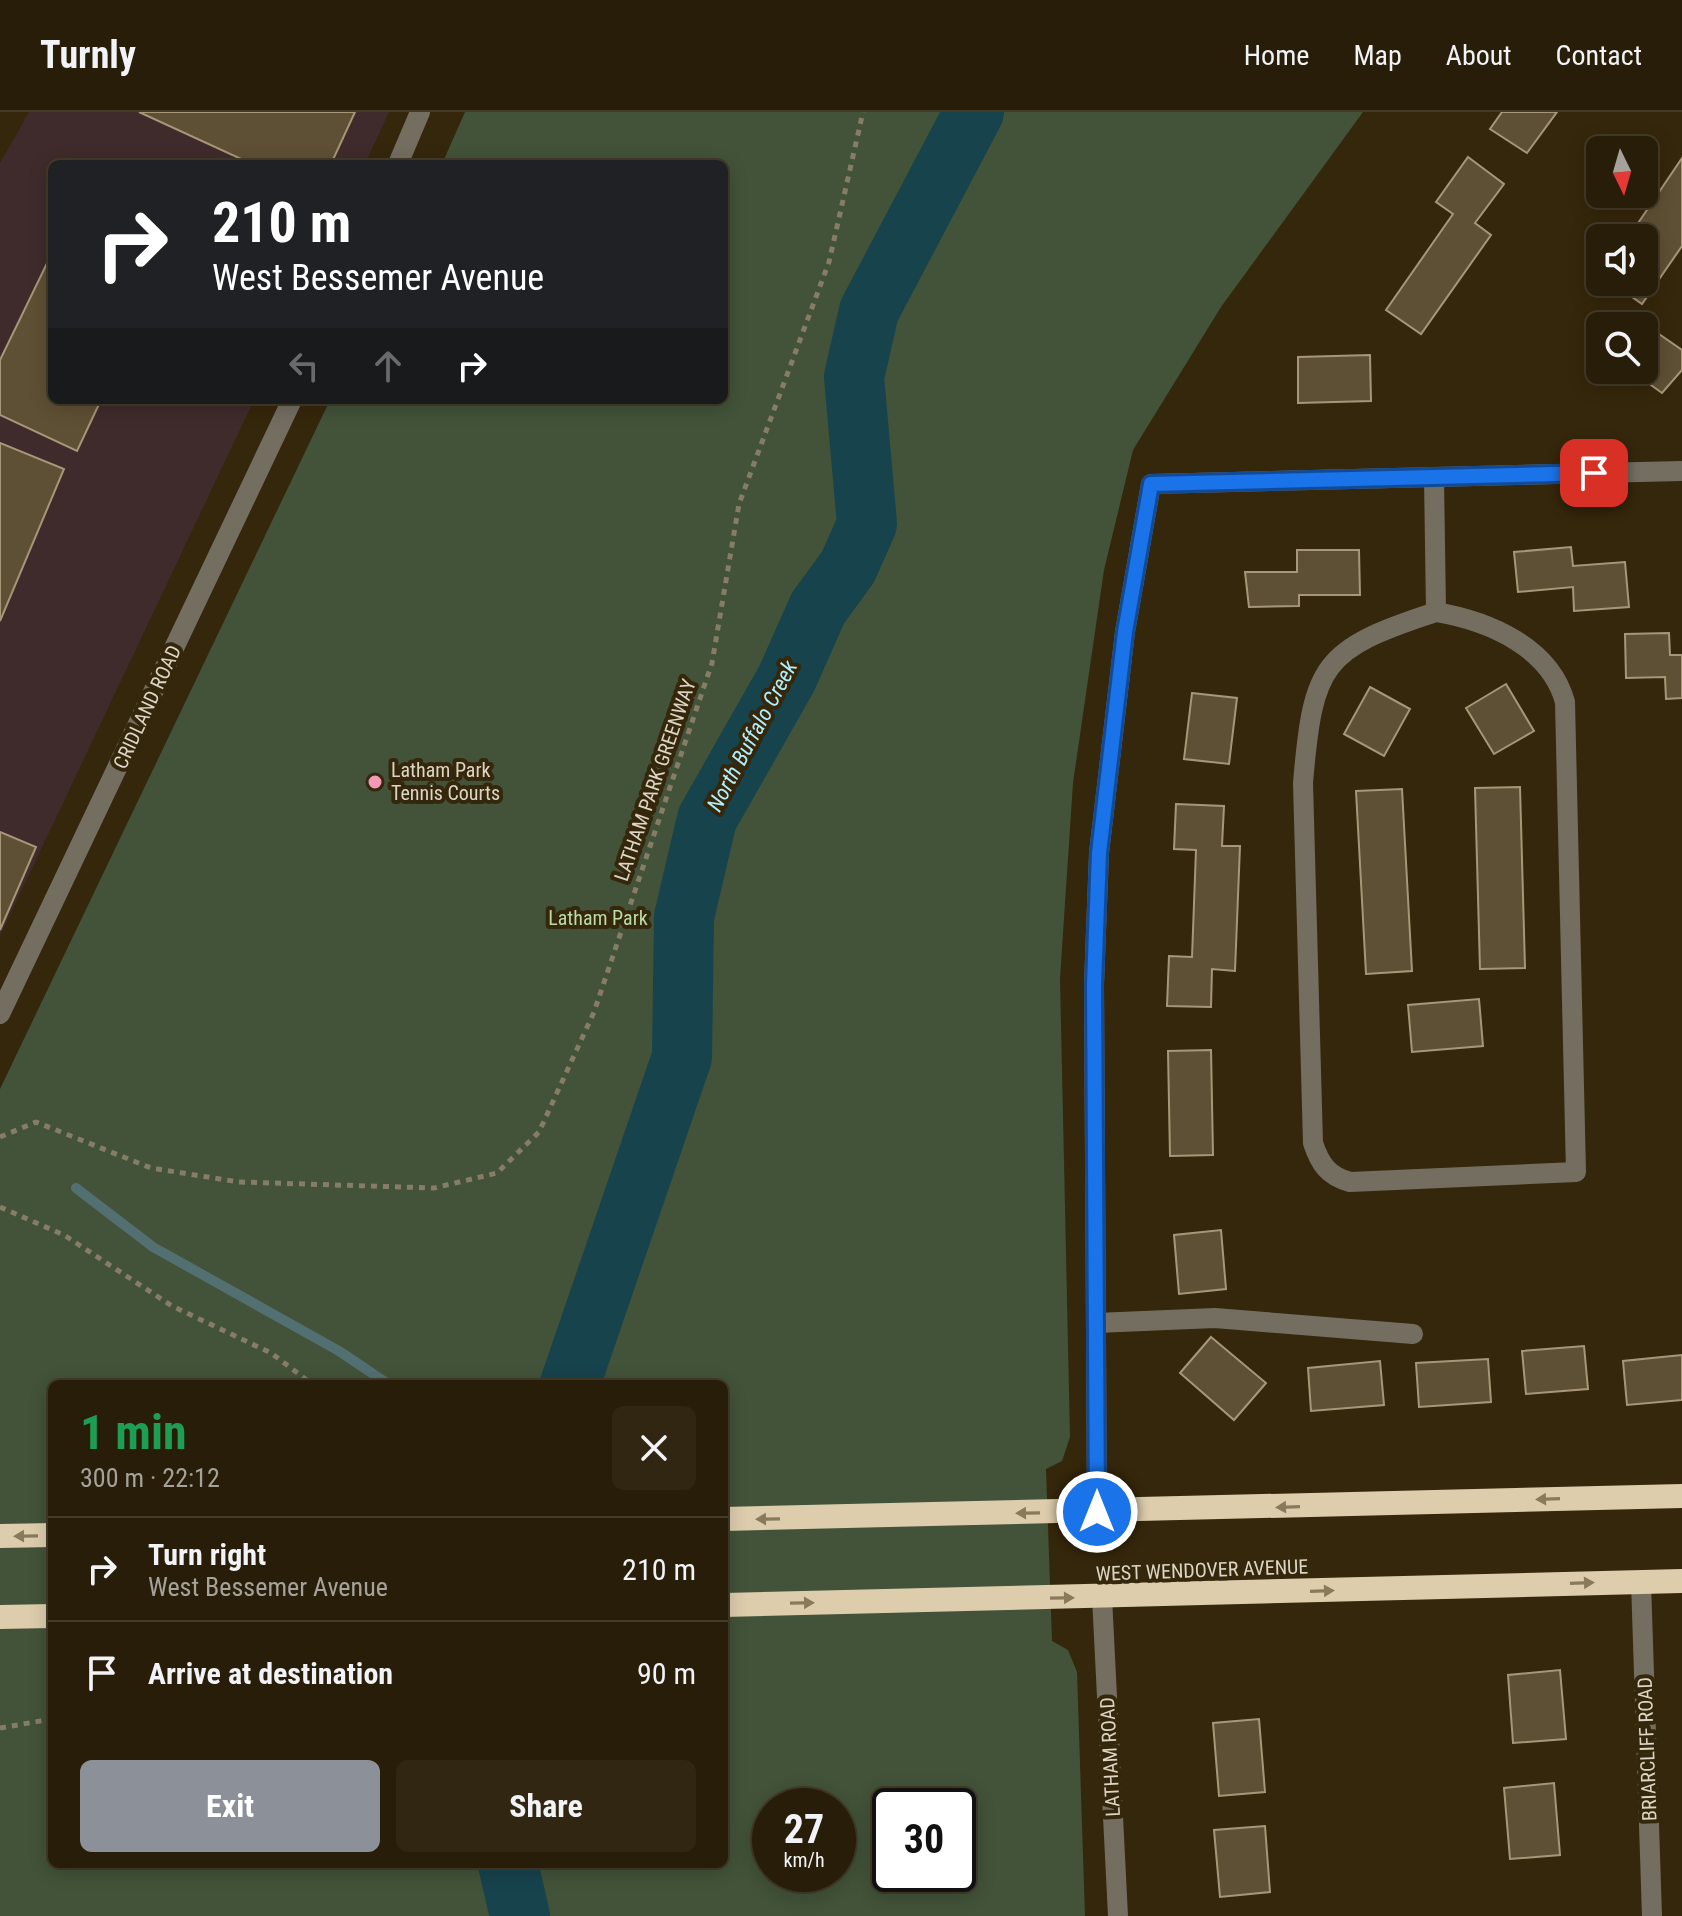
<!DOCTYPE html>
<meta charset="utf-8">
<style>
:root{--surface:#281d08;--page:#302612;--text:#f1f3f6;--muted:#a5a29c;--line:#443b29;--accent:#8c9099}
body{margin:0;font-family:"Roboto Condensed",sans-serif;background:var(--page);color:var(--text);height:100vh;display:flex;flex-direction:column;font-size:30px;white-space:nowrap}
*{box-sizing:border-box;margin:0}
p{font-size:26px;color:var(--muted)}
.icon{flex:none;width:44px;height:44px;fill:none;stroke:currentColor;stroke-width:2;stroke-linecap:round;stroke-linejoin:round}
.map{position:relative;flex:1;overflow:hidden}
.sheet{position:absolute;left:48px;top:1268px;width:680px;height:488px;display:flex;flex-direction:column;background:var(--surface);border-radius:12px;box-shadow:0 4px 20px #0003,0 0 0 2px var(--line)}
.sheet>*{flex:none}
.top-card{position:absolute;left:48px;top:48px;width:680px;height:244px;border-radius:12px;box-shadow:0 4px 20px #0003,0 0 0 2px var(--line);background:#202124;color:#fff;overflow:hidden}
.needle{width:52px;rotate:175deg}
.tools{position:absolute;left:1586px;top:24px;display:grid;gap:16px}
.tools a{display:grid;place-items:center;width:72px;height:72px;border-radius:12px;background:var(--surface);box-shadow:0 4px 20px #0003,0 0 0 2px var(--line);font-size:40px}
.speed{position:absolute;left:752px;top:1676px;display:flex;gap:16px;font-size:40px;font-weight:700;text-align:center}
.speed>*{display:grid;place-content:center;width:104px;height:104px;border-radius:50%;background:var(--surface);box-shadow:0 4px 20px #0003,0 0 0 2px var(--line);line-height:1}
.speed small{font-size:20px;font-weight:400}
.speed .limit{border:4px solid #111;border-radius:12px;background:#fff;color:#111}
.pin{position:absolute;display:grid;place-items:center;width:68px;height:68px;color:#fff;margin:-34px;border-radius:16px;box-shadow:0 4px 12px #0006}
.me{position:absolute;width:88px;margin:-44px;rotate:0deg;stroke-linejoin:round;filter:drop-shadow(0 0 6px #0008)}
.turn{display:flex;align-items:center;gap:28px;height:168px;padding:0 32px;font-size:36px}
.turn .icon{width:104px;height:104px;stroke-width:2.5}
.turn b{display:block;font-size:56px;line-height:68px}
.lanes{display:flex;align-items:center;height:76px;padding:0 32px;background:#0003;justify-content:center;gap:40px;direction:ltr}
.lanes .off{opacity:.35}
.round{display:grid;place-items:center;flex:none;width:84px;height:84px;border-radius:12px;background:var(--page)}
.head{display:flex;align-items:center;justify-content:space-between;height:136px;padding:0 32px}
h1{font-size:48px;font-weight:700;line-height:60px;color:#1e9e55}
.action{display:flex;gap:16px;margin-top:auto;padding:16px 32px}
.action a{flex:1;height:92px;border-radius:12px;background:var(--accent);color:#fff;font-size:32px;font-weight:700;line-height:92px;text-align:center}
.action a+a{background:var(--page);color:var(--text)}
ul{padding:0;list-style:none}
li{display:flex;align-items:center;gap:24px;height:104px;padding:0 32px;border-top:2px solid var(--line)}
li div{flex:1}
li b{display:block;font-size:30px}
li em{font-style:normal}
header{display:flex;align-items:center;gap:48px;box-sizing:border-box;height:112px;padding:0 40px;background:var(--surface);border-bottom:2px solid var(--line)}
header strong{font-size:38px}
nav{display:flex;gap:44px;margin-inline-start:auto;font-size:28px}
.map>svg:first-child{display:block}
</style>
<header>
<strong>Turnly</strong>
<nav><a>Home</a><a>Map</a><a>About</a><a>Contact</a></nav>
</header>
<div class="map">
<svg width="1682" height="1804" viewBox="0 0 1682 1804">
<rect width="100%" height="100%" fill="#35270b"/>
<path fill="#3f2b2b" d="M29 0H389L365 52H52V288H254L0 824V51Z"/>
<path fill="#425339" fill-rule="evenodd" d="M465 0H1363L1221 195 1133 338 1104 458 1073 671 1060 866 1070 1325 1062 1349 1046 1357 1052 1529 1068 1538 1077 1560 1085 1804H0V977L330 288H724V52H442ZM52 1272H724V1752H52ZM770 1694H838V1762H770ZM890 1694H958V1762H890Z"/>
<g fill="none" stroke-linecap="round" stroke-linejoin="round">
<path stroke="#526f71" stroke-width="10" d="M76 1076 153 1135 339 1239 388 1272"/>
<g stroke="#17434d" stroke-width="60">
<path d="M570 1272 682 945 684 805 707 707 787 566 818 496 848 455 867 412 854 265 869 199 974 0"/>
<path d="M508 1752 520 1804"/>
</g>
</g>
<g fill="#5e5034" stroke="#a79778" stroke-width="2">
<path d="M139 0H355L331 52H252Z"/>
<path d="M1502 0H1557L1527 41 1490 17Z"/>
<path d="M1468 45 1504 72 1475 111 1491 123 1421 222 1386 198 1453 102 1436 90Z"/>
<path d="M1682 46V134L1642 192 1611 170H1644V126H1628Z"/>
<path d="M52 141V288H101L77 339 0 303V248Z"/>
<path d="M1633 204 1682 238V258L1662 281 1630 258H1644V214H1626Z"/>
<path d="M1370 243 1371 289 1298 291V245Z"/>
<path d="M0 331 64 357 0 509Z"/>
<path d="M1571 435 1573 454 1625 450 1629 495 1574 499 1573 475 1518 480 1514 440Z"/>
<path d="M1297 438H1359L1360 483H1299V494L1249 495 1245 460H1297Z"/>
<path d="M1669 521 1670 543H1682V586L1666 587 1665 565 1626 566 1625 522Z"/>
<path d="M1506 572 1534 619 1494 642 1466 596Z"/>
<path d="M1370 575 1410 597 1384 644 1344 622Z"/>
<path d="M1192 581 1237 586 1229 652 1184 647Z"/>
<path d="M1520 675 1525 856 1480 857 1475 676Z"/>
<path d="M1402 677 1412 859 1366 862 1356 679Z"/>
<path d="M1176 692 1224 694 1222 734H1240L1235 859 1212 857 1211 895 1167 894 1169 844 1192 845 1196 738 1174 737Z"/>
<path d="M0 720 36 735 0 818Z"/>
<path d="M1479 887 1483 934 1412 940 1408 893Z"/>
<path d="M1211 938 1213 1043 1170 1044 1168 939Z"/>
<path d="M1221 1118 1226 1177 1179 1182 1174 1123Z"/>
<path d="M1211 1225 1266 1271 1234 1308 1180 1261Z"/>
<path d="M1584 1234 1588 1277 1526 1282 1522 1239Z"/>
<path d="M1682 1243V1288L1627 1293 1623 1249Z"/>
<path d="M1488 1247 1491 1290 1419 1295 1416 1251Z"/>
<path d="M1380 1249 1384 1293 1311 1299 1308 1256Z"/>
<path d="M1560 1558 1566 1627 1513 1631 1508 1563Z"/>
<path d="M1259 1607 1265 1680 1219 1684 1213 1611Z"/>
<path d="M1554 1671 1560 1743 1510 1747 1504 1676Z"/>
<path d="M1265 1714 1270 1780 1220 1785 1214 1718Z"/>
</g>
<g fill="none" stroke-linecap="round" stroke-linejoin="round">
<g stroke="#877c66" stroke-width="5" stroke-dasharray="6 6" stroke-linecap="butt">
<path d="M0 1025 36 1010 151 1056 239 1070 434 1076 497 1061 539 1020 594 900 712 551 739 392 829 150 863 0"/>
<path d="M0 1095 64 1123 172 1194 271 1241 312 1272"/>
<path d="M0 1616 52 1607"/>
</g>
<g stroke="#746e61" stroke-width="20">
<path d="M398 52 420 0"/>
<path d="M1434 365 1436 500"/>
<path d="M1436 500C1489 509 1550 535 1565 590L1576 1060 1350 1070C1328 1064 1320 1052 1313 1031L1303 671C1313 552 1322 537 1436 500Z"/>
<path d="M0 902 292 288"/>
<path d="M1096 1211 1215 1206 1413 1222"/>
<path d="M1097 1400 1094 872 1099 741 1125 520 1151 372 1682 359"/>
<path d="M1641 1470 1652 1804"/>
<path d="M1102 1485 1118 1804"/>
</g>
<g stroke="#ddcdad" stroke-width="24">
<path d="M724 1407 1682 1384"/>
<path d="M0 1424 52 1423"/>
<path d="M724 1493 1682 1469"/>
<path d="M0 1505 52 1504"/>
</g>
</g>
<defs><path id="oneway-solid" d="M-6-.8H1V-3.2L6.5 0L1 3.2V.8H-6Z" transform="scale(2)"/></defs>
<g fill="#897a5c">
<use href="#oneway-solid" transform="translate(1548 1387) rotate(178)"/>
<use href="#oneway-solid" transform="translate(1288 1395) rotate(178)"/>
<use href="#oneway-solid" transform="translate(1028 1401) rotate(179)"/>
<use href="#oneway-solid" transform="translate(768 1407) rotate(179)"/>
<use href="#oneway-solid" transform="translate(26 1424) rotate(179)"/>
<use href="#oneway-solid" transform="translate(1582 1471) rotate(-2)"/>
<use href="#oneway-solid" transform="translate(1322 1479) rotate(-2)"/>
<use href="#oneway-solid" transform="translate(1062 1486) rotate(-1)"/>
<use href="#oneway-solid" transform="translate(802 1491) rotate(-1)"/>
</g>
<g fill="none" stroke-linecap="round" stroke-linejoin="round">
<defs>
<path id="route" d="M1097 1400 1094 872 1099 741 1125 520 1151 372 1594 361"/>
</defs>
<use href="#route" stroke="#114b97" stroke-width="20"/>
<use href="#route" stroke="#1a73e8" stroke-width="14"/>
</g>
<circle fill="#f09ab5" stroke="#35270b" stroke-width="3" cx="375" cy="670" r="8"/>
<g text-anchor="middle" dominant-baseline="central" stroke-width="8" stroke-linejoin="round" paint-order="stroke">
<g font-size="20" fill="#ddd5c5" stroke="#35270b">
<text transform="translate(147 595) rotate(-65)">CRIDLAND ROAD</text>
<text transform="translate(655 668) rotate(-71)">LATHAM PARK GREENWAY</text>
<text transform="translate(1202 1458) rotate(-2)">WEST WENDOVER AVENUE</text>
<text transform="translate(1647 1637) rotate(-92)">BRIARCLIFF ROAD</text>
<text transform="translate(1110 1645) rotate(-93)">LATHAM ROAD</text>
</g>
<g font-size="20" fill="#ddd5c5" stroke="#35270b" text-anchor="start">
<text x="391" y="658">Latham Park<tspan x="391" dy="23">Tennis Courts</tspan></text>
</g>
<g font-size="20" fill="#b9dca7" stroke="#35270b">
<text x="598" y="806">Latham Park</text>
</g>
<g font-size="22" font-style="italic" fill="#b2effd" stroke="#35270b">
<text transform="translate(752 624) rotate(-62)">North Buffalo Creek</text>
</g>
</g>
</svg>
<div class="tools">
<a><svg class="needle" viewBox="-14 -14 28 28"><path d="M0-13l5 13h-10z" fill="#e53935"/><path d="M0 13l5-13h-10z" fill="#a5a29c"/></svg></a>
<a><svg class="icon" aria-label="sound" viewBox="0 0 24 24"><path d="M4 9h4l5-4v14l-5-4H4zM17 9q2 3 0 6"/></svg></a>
<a><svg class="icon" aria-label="search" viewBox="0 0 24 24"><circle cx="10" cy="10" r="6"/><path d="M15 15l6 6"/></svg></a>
</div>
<div class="speed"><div>27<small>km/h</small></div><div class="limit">30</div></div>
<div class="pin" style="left:1594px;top:361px;background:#d93025"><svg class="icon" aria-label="arrive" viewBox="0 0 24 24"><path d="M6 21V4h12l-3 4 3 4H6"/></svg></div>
<svg class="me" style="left:1097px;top:1400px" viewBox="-20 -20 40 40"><circle r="17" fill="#1a73e8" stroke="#fff" stroke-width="3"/><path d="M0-11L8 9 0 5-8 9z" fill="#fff"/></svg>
<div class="top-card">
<div class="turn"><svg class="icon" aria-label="right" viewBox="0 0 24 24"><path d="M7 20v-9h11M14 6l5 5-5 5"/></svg><div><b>210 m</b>West Bessemer Avenue</div></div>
<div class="lanes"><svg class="icon off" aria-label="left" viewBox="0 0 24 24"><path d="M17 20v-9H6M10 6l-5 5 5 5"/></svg><svg class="icon off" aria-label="ahead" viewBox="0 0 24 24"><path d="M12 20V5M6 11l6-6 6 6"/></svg><svg class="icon" aria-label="right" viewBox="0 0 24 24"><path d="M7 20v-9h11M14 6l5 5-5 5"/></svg></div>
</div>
<section class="sheet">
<div class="head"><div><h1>1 min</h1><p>300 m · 22:12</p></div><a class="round"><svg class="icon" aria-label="close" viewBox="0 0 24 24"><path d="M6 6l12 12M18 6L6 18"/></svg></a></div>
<ul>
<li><svg class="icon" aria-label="right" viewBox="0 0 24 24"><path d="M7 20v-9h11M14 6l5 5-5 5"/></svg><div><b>Turn right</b><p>West Bessemer Avenue</p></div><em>210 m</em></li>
<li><svg class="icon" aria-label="arrive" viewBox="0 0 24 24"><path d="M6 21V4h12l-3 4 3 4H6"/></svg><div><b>Arrive at destination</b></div><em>90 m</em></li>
</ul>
<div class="action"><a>Exit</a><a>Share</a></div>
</section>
</div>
